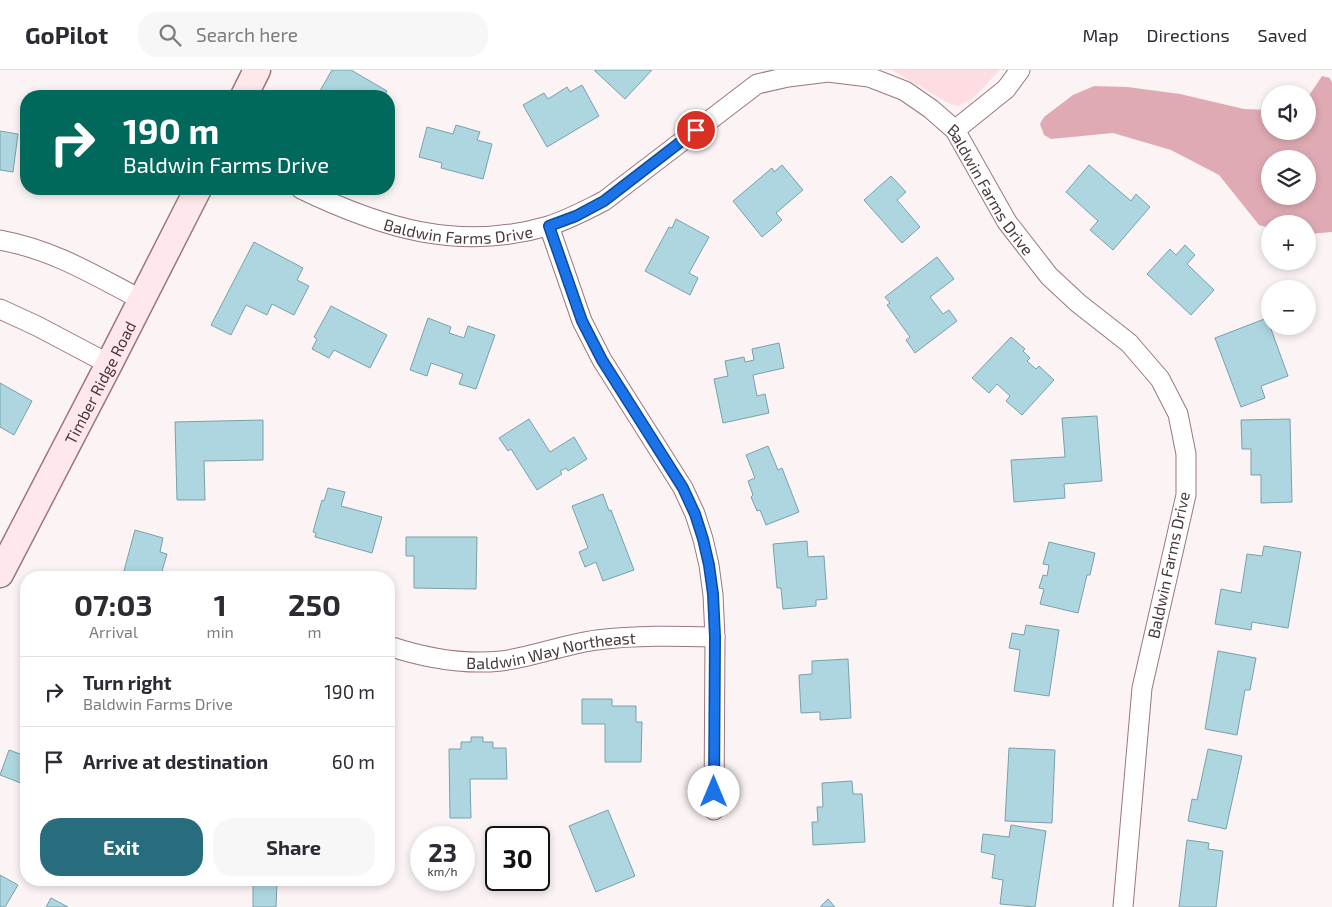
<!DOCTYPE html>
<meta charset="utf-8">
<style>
:root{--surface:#fff;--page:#f7f7f7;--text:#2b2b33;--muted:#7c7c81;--line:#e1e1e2;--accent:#286d7d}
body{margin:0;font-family:"Exo 2",sans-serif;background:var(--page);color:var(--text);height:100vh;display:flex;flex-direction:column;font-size:19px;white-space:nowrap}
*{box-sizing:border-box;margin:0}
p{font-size:16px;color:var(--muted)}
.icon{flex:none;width:28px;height:28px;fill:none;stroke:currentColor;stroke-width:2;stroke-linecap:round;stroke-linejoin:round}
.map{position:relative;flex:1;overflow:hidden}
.side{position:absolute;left:20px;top:501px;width:375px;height:315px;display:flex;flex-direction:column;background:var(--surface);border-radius:20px;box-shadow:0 2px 8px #0003}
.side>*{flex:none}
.guide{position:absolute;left:20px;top:20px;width:375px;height:105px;border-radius:20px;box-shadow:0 2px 8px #0003;background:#00695c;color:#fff;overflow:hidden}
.buttons{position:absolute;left:1261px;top:15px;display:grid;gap:10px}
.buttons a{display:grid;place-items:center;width:55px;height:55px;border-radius:50%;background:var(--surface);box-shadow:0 2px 8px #0003;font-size:25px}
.speed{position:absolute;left:410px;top:756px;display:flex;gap:10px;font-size:25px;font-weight:700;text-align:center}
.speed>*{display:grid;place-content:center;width:65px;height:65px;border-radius:50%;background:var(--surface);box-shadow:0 2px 8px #0003;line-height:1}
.speed small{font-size:12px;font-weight:400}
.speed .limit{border:2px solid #111;border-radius:8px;background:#fff;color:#111}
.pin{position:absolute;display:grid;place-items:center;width:42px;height:42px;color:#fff;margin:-21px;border:2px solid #fff;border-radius:50%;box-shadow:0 1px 5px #0007}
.me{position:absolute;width:55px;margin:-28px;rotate:0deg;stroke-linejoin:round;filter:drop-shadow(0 0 4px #0008)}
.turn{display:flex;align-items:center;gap:18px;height:105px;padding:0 20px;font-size:22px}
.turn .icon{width:65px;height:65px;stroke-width:2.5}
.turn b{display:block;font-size:35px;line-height:42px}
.eta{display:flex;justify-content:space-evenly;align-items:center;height:85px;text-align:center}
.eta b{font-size:30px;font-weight:700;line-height:35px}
.button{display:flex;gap:10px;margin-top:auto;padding:10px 20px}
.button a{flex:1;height:58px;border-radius:20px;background:var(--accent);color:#fff;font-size:20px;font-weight:700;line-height:58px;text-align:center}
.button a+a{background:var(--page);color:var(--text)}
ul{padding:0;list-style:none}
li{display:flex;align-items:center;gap:15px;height:70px;padding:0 20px;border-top:1px solid var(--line)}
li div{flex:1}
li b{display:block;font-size:19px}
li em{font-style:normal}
header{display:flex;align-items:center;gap:30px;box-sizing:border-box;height:70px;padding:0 25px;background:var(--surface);border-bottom:1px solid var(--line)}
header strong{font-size:24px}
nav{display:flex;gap:28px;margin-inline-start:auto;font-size:18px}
.search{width:350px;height:45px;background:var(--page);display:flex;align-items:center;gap:12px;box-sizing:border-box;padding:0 18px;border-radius:20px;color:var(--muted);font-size:19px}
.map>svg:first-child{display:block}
</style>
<header>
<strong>GoPilot</strong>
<div class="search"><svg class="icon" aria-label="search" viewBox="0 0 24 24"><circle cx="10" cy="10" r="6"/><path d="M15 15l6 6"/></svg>Search here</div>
<nav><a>Map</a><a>Directions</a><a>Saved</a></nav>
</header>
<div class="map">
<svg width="1332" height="837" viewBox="0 0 1332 837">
<rect width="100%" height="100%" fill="#fbf3f4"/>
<path fill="#fedde2" d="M892 0H1000L972 29 958 36 948 33Z"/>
<path fill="#dfaab3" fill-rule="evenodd" d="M1322 6 1330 8 1332 13V162L1308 164V154H1270V158L1259 155 1219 105 1171 80 1113 63 1051 69 1044 65 1040 54 1044 47 1073 25 1094 16 1127 17 1180 24 1244 39 1270 40V61H1308V27ZM1270 89H1308V126H1270Z"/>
<g fill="#add6e1" stroke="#79a1ab">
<path d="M332 0H351L387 21 384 26H317Z"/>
<path d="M594 0H652L625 29Z"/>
<path d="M582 15 599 46 547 77 523 35 544 23 548 29 567 17 570 22Z"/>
<path d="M456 55 480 62 477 70 492 74 483 109 441 98 442 93 419 87 427 57 453 64Z"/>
<path d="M0 61 18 64 13 102 0 100Z"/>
<path d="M782 95 803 120 776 143 782 150 762 167 733 131 772 98 774 102Z"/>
<path d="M1089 95 1131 131 1136 124 1150 137 1113 180 1090 160 1098 151 1066 122Z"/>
<path d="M891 106 906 122 897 130 920 157 902 173 864 130Z"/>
<path d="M115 119H131L128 124Z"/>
<path d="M676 149 709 167 689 203 698 208 690 225 645 201 669 157 672 158Z"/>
<path d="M254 172 303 198 297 210 309 216 294 245 272 234 267 245 246 235 231 265 211 255Z"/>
<path d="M1185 175 1195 185 1187 194 1214 220 1191 245 1147 204 1170 179 1176 185Z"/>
<path d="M937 187 954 209 930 227 943 244 949 240 957 251 915 283 906 270 910 267 887 235 890 233 885 227Z"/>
<path d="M331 236 387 265 370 298 334 280 329 288 312 279 317 269 314 267Z"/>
<path d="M428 248 451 257 449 263 464 268 468 256 495 265 476 319 459 314 463 304 431 293 427 306 410 300Z"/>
<path d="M1267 248 1288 306 1261 316 1265 328 1241 337 1215 268Z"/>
<path d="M1011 267 1025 279 1023 281 1030 288 1027 291 1036 299 1039 296 1054 310 1022 345 1006 331 1010 326 997 314 989 323 972 308Z"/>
<path d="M779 273 784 298 753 305 757 326 765 324 769 343 723 353 714 309 728 306 725 291 744 287 745 292 754 290 752 279Z"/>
<path d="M0 313 32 331 14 365 0 357Z"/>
<path d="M1097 346 1102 411 1064 414 1065 428 1014 432 1011 390 1065 387 1062 348Z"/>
<path d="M529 349 550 382 574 367 587 389 568 401 566 398 560 401 562 404 537 420 511 379 508 381 499 368Z"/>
<path d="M1290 349 1292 432 1261 433V405H1251V379H1242L1241 350Z"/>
<path d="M263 350V390L204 391 205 430H177L175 352Z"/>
<path d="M768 376 778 400 782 398 799 442 766 455 760 440 757 441 751 427 753 425 748 411 755 408 746 385Z"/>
<path d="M328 418 345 422 341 436 382 447 372 483 315 467 316 463 313 462 322 430 324 431Z"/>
<path d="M603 424 609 441 611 440 634 500 603 511 596 492 585 497 579 482 588 478 572 436Z"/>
<path d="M135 460 163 468 160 482 167 484 160 508H122Z"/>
<path d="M406 467H477L476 519 414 518V486H406Z"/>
<path d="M807 471 808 487 824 486 827 529 816 530V536L783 539 781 518H777L773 474Z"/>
<path d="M1049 472 1095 483 1090 505H1087L1078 543 1040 534 1044 519 1039 518 1043 505 1047 506 1049 495 1043 494Z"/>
<path d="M1264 476 1301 482 1288 558 1252 552 1251 560 1215 554 1221 519 1241 523 1247 484 1262 486Z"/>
<path d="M1026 555 1059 560 1049 626 1014 621 1020 580 1009 578 1012 563 1024 565Z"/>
<path d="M1218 581 1256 588 1250 620H1245L1237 665 1205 659Z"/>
<path d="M848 589 851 648 820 650V642L801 643 799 605 812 604V591Z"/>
<path d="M582 629H612V636H636V652H642L641 692H605V654H582Z"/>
<path d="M471 667H483V672H493V678H506L507 709H470L471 748H450L449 679H461V672H471Z"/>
<path d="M26 669V715L0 705 9 680 20 684Z"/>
<path d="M1009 678 1055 680 1052 753 1005 751Z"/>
<path d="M1208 679 1242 686 1226 759 1188 751 1192 729 1197 730Z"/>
<path d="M852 711 853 724H862L865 772 813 775 812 752H818L817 737H823L822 713Z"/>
<path d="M608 740 635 806 596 822 569 756Z"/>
<path d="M1011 755 1046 761 1035 837 1000 834 1003 810 992 808 995 785 981 782 983 764 1009 767Z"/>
<path d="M1187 770 1209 773 1208 779 1223 781 1216 837H1179Z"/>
<path d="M0 805 18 815 5 837H0Z"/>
<path d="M253 813H277L276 837H253Z"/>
<path d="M51 828 68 837H46Z"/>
<path d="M828 829 835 837H820Z"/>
</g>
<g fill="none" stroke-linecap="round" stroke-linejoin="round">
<defs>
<g id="street">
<path d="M955 60 1006 19 1020 0"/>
<path id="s1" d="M301 119C382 158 459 182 548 156 568 150 586 140 604 131L757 14 788 7 828 2 869 7 905 21 931 39 955 60 1007 152 1049 206 1078 233 1129 273 1160 309 1178 344 1186 384V425L1142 618 1123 837"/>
<path d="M549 156 582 251 602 290 683 418 695 444 703 469 709 495 713 525 715 567 714 740"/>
<path d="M0 170C54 180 94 205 142 230"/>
<path d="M0 239 37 256 109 294"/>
<path id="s2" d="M389 576C425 588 463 595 501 591 533 587 565 574 597 570 636 565 676 566 715 567"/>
</g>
<g id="secondary">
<path d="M244 26 257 0"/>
<path id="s3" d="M0 504 109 294 198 119"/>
</g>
</defs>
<use href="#street" stroke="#9b777d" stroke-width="21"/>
<use href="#secondary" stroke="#9b777d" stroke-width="29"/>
<use href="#street" stroke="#fff" stroke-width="19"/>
<use href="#secondary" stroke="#fee8ec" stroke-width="26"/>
</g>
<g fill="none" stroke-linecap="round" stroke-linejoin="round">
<defs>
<path id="route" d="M696 60 604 131 576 146 549 156 582 251 602 290 683 418 695 444 703 469 709 495 713 524 715 567 714 722"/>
</defs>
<use href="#route" stroke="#114b97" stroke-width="12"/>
<use href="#route" stroke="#1a73e8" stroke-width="9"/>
</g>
<g text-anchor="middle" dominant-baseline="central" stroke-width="4" stroke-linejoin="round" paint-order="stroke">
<g font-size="16" fill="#47373a" stroke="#fff">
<text stroke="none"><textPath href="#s1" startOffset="795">Baldwin Farms Drive</textPath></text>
<text stroke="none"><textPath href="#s1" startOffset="165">Baldwin Farms Drive</textPath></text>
<text stroke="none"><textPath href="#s3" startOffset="216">Timber Ridge Road</textPath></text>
<text transform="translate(1168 495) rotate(-78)">Baldwin Farms Drive</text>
<text stroke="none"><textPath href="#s2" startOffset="165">Baldwin Way Northeast</textPath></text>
</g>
</g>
</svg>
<div class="buttons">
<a><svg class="icon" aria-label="sound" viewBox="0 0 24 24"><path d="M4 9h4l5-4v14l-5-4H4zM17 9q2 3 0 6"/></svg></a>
<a><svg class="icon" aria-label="layers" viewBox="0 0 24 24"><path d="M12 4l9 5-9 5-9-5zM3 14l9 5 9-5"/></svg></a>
<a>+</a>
<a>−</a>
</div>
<div class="speed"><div>23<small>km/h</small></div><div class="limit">30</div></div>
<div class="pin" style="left:696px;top:60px;background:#d93025"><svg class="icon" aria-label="arrive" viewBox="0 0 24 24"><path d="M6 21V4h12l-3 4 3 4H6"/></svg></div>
<svg class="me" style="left:714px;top:722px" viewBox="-20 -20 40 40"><circle r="19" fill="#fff"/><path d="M0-13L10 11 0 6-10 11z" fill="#1a73e8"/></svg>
<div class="guide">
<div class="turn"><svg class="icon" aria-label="right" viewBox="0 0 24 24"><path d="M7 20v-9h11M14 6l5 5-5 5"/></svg><div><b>190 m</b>Baldwin Farms Drive</div></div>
</div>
<section class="side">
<div class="eta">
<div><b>07:03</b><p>Arrival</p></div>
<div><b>1</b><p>min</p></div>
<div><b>250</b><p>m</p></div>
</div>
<ul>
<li><svg class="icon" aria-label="right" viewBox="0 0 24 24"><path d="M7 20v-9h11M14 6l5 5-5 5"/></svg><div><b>Turn right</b><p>Baldwin Farms Drive</p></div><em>190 m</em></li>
<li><svg class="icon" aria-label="arrive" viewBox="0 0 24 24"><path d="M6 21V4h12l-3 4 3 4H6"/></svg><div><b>Arrive at destination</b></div><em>60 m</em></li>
</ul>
<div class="button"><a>Exit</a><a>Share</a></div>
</section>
</div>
